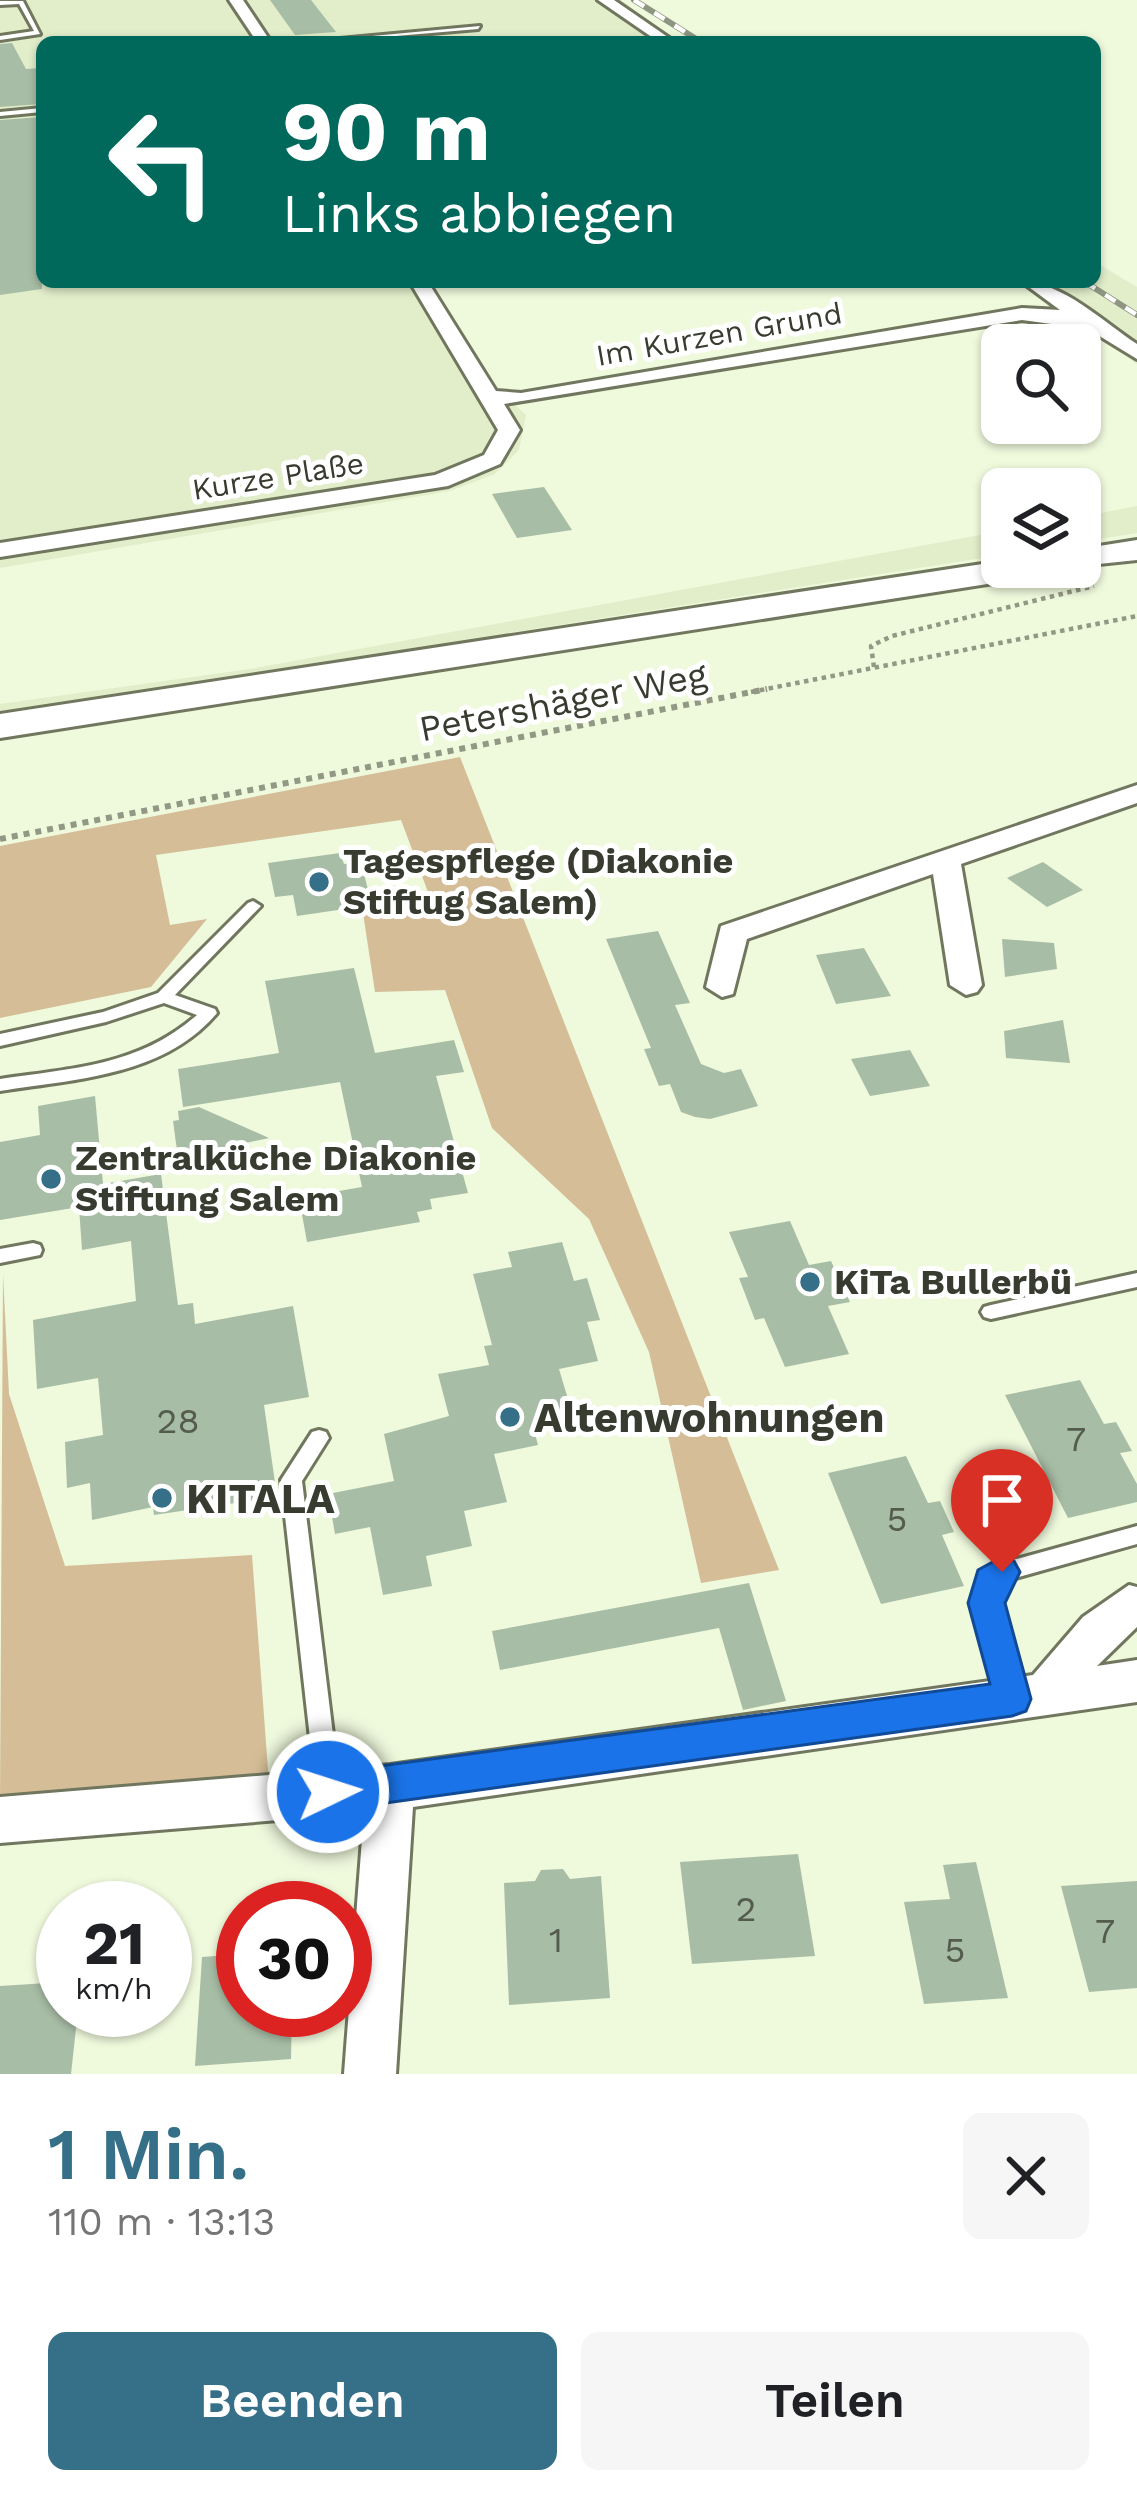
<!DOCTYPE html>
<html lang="de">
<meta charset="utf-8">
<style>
:root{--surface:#fff;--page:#f6f6f6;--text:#202124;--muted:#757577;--accent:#357088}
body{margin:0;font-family:"Work Sans",sans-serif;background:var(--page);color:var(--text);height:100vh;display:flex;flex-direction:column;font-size:45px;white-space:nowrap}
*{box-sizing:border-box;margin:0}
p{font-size:39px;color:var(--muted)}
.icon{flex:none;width:66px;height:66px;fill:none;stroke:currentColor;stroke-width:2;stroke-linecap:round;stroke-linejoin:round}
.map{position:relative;height:2074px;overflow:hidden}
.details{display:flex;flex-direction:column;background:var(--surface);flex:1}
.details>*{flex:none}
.top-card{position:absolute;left:36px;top:36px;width:1065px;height:252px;border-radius:18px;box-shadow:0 3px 9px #0004;background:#00695c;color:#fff;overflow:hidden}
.controls{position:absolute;left:981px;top:324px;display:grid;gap:24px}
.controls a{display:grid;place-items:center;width:120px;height:120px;border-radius:18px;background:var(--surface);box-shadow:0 3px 9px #0004;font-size:60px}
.speed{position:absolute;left:36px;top:1881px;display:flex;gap:24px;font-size:60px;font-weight:700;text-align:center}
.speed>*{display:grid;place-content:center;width:156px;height:156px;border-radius:50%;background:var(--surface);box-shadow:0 3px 9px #0004;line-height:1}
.speed small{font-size:30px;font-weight:400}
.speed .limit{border:18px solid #d22;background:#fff;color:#111}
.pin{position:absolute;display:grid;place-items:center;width:102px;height:102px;color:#fff;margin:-123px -51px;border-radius:50% 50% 50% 0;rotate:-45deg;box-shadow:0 0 12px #0007}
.pin .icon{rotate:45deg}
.me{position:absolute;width:132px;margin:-66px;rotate:86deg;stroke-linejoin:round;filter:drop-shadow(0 0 9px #0008)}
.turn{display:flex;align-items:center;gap:42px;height:252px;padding:0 48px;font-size:54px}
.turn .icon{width:156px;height:156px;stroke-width:2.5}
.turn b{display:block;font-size:84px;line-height:102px}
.round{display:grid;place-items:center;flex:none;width:126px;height:126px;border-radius:18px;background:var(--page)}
.head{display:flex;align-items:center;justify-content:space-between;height:204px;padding:0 48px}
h1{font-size:72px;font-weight:600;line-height:90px;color:var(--accent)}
.action{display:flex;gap:24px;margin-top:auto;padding:24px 48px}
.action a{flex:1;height:138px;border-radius:18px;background:var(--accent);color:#fff;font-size:48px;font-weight:600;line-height:138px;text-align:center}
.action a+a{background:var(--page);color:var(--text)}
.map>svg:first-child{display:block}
</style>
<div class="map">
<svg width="1137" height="2074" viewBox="0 0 1137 2074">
<rect width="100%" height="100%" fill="#eff9dc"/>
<g fill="#e2eeca">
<path d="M0 0H621L678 42 658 36 602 42H42V282H428L493 385 526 415 519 450 495 474 450 491 0 568Z"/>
<path d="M1095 262 1137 287V364L1016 282H1095Z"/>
<path d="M1137 506V533L1080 542V517Z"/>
<path d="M1002 531V555L0 713V704L250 669Z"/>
</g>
<g fill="#d4bd97">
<path d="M460 757 779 1570 701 1583 649 1352 589 1219 492 1128 445 990 375 992 363 913 428 892 401 820 156 855 170 925 207 919 151 987 0 1018V846Z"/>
<path d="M3 1274 9 1394 65 1566 252 1555 269 1783 0 1802Z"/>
</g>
<g fill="#a8bda6">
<path d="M270 0H311L336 32 295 35Z"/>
<path d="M12 43 26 69 42 68V104L0 107V44Z"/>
<path d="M42 117V289L0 295V120Z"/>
<path d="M544 487 572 530 517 538 492 494Z"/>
<path d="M340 853 344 864 361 862 372 905 297 916 293 895 275 897 268 863Z"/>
<path d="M1043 862 1083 890 1047 907 1007 878Z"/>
<path d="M658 931 690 1003 675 1005 701 1064 724 1073 741 1069 758 1106 710 1119 695 1117 681 1112 670 1084 659 1086 644 1049 651 1048 606 939Z"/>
<path d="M1002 939 1054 943 1057 969 1005 977Z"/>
<path d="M864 948 891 996 836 1004 816 955Z"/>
<path d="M354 968 375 1053 454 1040 464 1072 436 1076 468 1193 430 1199 432 1209 417 1212 420 1222 307 1242 299 1198 362 1187 340 1082 183 1107 178 1069 279 1053 265 981Z"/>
<path d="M1063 1020 1070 1063 1006 1058 1004 1031Z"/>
<path d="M910 1050 930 1086 870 1096 851 1059Z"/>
<path d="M95 1096 103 1184 161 1174 178 1305 193 1303 195 1324 293 1306 309 1397 264 1405 277 1497 154 1515 153 1507 92 1520 90 1483 67 1488 65 1442 103 1435 98 1378 37 1389 33 1320 136 1301 131 1241 82 1250 79 1207 0 1220V1142L40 1135 38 1106Z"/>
<path d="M199 1107 269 1138 178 1158 173 1121 179 1120 178 1111Z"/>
<path d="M790 1221 809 1265 831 1261 850 1302 828 1306 849 1354 785 1367 764 1318 755 1320 739 1278 748 1277 729 1232Z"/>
<path d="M562 1242 574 1281 587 1278 600 1320 587 1322 598 1361 559 1369 574 1419 533 1427 538 1445 494 1454 507 1502 464 1511 472 1546 426 1556 432 1586 383 1595 370 1527 335 1534 328 1494 394 1481 384 1434 449 1416 438 1374 489 1365 484 1346 492 1345 473 1274 512 1267 508 1252Z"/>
<path d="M1080 1380 1104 1424 1116 1422 1132 1451 1120 1453 1137 1484V1502L1068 1518 1005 1395Z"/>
<path d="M906 1456 928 1503 940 1501 954 1532 942 1535 964 1586 881 1604 828 1473Z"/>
<path d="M749 1583 786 1701 743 1710 719 1628 500 1670 492 1631Z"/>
<path d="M798 1854 815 1956 692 1964 680 1862Z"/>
<path d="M976 1862 1008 1998 924 2004 904 1902 950 1899 943 1865Z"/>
<path d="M563 1869 570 1879 601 1876 610 1998 509 2005 504 1883 535 1881 541 1870Z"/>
<path d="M1137 1881V1988L1089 1992 1061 1886Z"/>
<path d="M243 1954V2010H292L291 2059 195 2066 202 1957Z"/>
<path d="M63 1982V2010H78L71 2074H0V1986Z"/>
</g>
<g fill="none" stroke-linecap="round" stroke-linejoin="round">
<defs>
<g id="service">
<path d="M0 1H23L40 34 0 40V36L34 31 19 4 0 5Z"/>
<path d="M480 26 478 29 326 42 329 40Z"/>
<path d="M42 108V112L0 116V112Z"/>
<path d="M253 901 261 906 258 909 175 995 215 1009 217 1013C164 1076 76 1079 0 1091V1079C73 1068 139 1066 197 1015L164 1003 106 1022 0 1046V1034L103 1012 158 993 248 903Z"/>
<path d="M33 1243 40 1245 42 1250 40 1255 0 1263V1249Z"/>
<path d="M1137 1273V1287L991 1319 984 1317 981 1312 984 1307 991 1305Z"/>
<path d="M319 1430 326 1432 329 1438 302 1481 340 1792 336 1800 328 1803 320 1800 316 1792 281 1480 312 1432Z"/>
<path d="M1137 1526V1544L1008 1580 1001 1586 997 1603 1023 1698 1020 1705 1012 1709 1004 1705 975 1603 983 1574 1002 1563Z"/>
</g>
<g id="minor">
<path d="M229 0H243L271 42H257Z"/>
<path d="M598 0H614L675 42H659Z"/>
<path d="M410 282H428L496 391 521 393 1022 308 1060 310 1022 282C1063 282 1103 322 1137 344V359L1088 329 1022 320 504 404 520 430 500 464 448 486 0 557V543L435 475 484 455 498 430Z"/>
<path d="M1137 785V803L961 864 982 985 977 992 966 995 950 985 933 874 747 939 733 994 722 997 706 987 721 926Z"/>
<path d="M1129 1585 1137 1587V1627L1097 1666 1137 1660V1702L413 1807 396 2074H344L364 1813 0 1843V1797L390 1765 1033 1675 1083 1617Z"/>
</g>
<g id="secondary">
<path d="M1137 540V560L1070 567H1080V549Z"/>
<path d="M1002 561V567H1049L1032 577 0 738V714Z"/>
</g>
</defs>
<use href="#service" stroke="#70775e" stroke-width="6"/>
<use href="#minor" stroke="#70775e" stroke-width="6"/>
<use href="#secondary" stroke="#70775e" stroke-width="6"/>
<g stroke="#929884" stroke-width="4.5" stroke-dasharray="4.5 4.5" stroke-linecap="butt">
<path d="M874 667 871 646 892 636 1094 586"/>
<path d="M751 692 1137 616"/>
</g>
<path stroke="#929884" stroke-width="6" stroke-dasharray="6 6" stroke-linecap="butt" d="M0 839 767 689"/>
<use href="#service" fill="#fff" fill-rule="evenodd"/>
<use href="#minor" fill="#fff" fill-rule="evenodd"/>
<use href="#secondary" fill="#fff" fill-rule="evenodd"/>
<defs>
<g id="rail">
<path d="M634 0 701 42"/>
<path d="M1085 282 1137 315"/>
</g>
</defs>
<use href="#rail" stroke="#8e9581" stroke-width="6"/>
<use href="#rail" stroke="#fff" stroke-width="4.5" stroke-dasharray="12" stroke-linecap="butt"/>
</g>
<path fill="#1a73e8" stroke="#114b97" stroke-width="3" d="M1002 1557 1014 1561 1020 1572 1005 1603 1031 1699 1026 1711 1012 1716 328 1811 314 1806 308 1792 314 1779 328 1773 990 1684 968 1603 978 1570Z"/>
<g fill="#357088" stroke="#fff" stroke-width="4.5">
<circle cx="319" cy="882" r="12"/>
<circle cx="51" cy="1179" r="12"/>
<circle cx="810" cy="1282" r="12"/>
<circle cx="510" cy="1417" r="12"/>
<circle cx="162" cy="1498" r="12"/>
</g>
<g text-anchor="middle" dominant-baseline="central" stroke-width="10" stroke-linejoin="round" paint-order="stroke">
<g font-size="30" fill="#383c30" stroke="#fff">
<text transform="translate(719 334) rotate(-10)">Im Kurzen Grund</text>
<text transform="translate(278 476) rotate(-9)">Kurze Plaße</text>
</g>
<g font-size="36" fill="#383c30" stroke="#fff">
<text transform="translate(563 702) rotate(-11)">Petershäger Weg</text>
</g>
<g font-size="36" font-weight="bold" fill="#383c30" stroke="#fff" text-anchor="start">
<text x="343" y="861">Tagespflege (Diakonie<tspan x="343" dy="41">Stiftug Salem)</tspan></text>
<text x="75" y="1158">Zentralküche Diakonie<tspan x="75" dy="41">Stiftung Salem</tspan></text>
<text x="834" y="1282">KiTa Bullerbü</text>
</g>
<g font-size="36" fill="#545c4e">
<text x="178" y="1421">28</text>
<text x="1076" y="1439">7</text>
<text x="897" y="1519">5</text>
<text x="746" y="1909">2</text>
<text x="1105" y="1931">7</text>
<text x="556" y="1940">1</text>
<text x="955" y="1950">5</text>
</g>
<g font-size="42" font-weight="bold" fill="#383c30" stroke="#fff" text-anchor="start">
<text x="534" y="1417">Altenwohnungen</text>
<text x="186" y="1498">KITALA</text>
</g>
</g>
</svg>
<div class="controls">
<a><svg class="icon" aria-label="search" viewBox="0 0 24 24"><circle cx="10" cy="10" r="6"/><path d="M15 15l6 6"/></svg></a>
<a><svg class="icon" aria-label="layers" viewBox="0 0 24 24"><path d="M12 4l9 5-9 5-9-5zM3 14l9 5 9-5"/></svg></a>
</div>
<div class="speed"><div>21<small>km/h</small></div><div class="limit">30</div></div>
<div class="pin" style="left:1002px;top:1572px;background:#d93025"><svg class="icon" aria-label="arrive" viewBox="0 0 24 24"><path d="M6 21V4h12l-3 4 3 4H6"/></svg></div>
<svg class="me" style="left:328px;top:1792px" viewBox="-20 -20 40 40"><circle r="17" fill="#1a73e8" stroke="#fff" stroke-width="3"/><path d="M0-11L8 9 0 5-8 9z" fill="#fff"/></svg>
<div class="top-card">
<div class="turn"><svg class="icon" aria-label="left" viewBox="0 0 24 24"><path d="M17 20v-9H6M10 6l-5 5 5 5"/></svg><div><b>90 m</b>Links abbiegen</div></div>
</div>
</div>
<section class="details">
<div class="head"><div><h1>1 Min.</h1><p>110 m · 13:13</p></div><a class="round"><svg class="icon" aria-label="close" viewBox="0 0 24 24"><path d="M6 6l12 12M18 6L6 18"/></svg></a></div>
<div class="action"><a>Beenden</a><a>Teilen</a></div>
</section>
